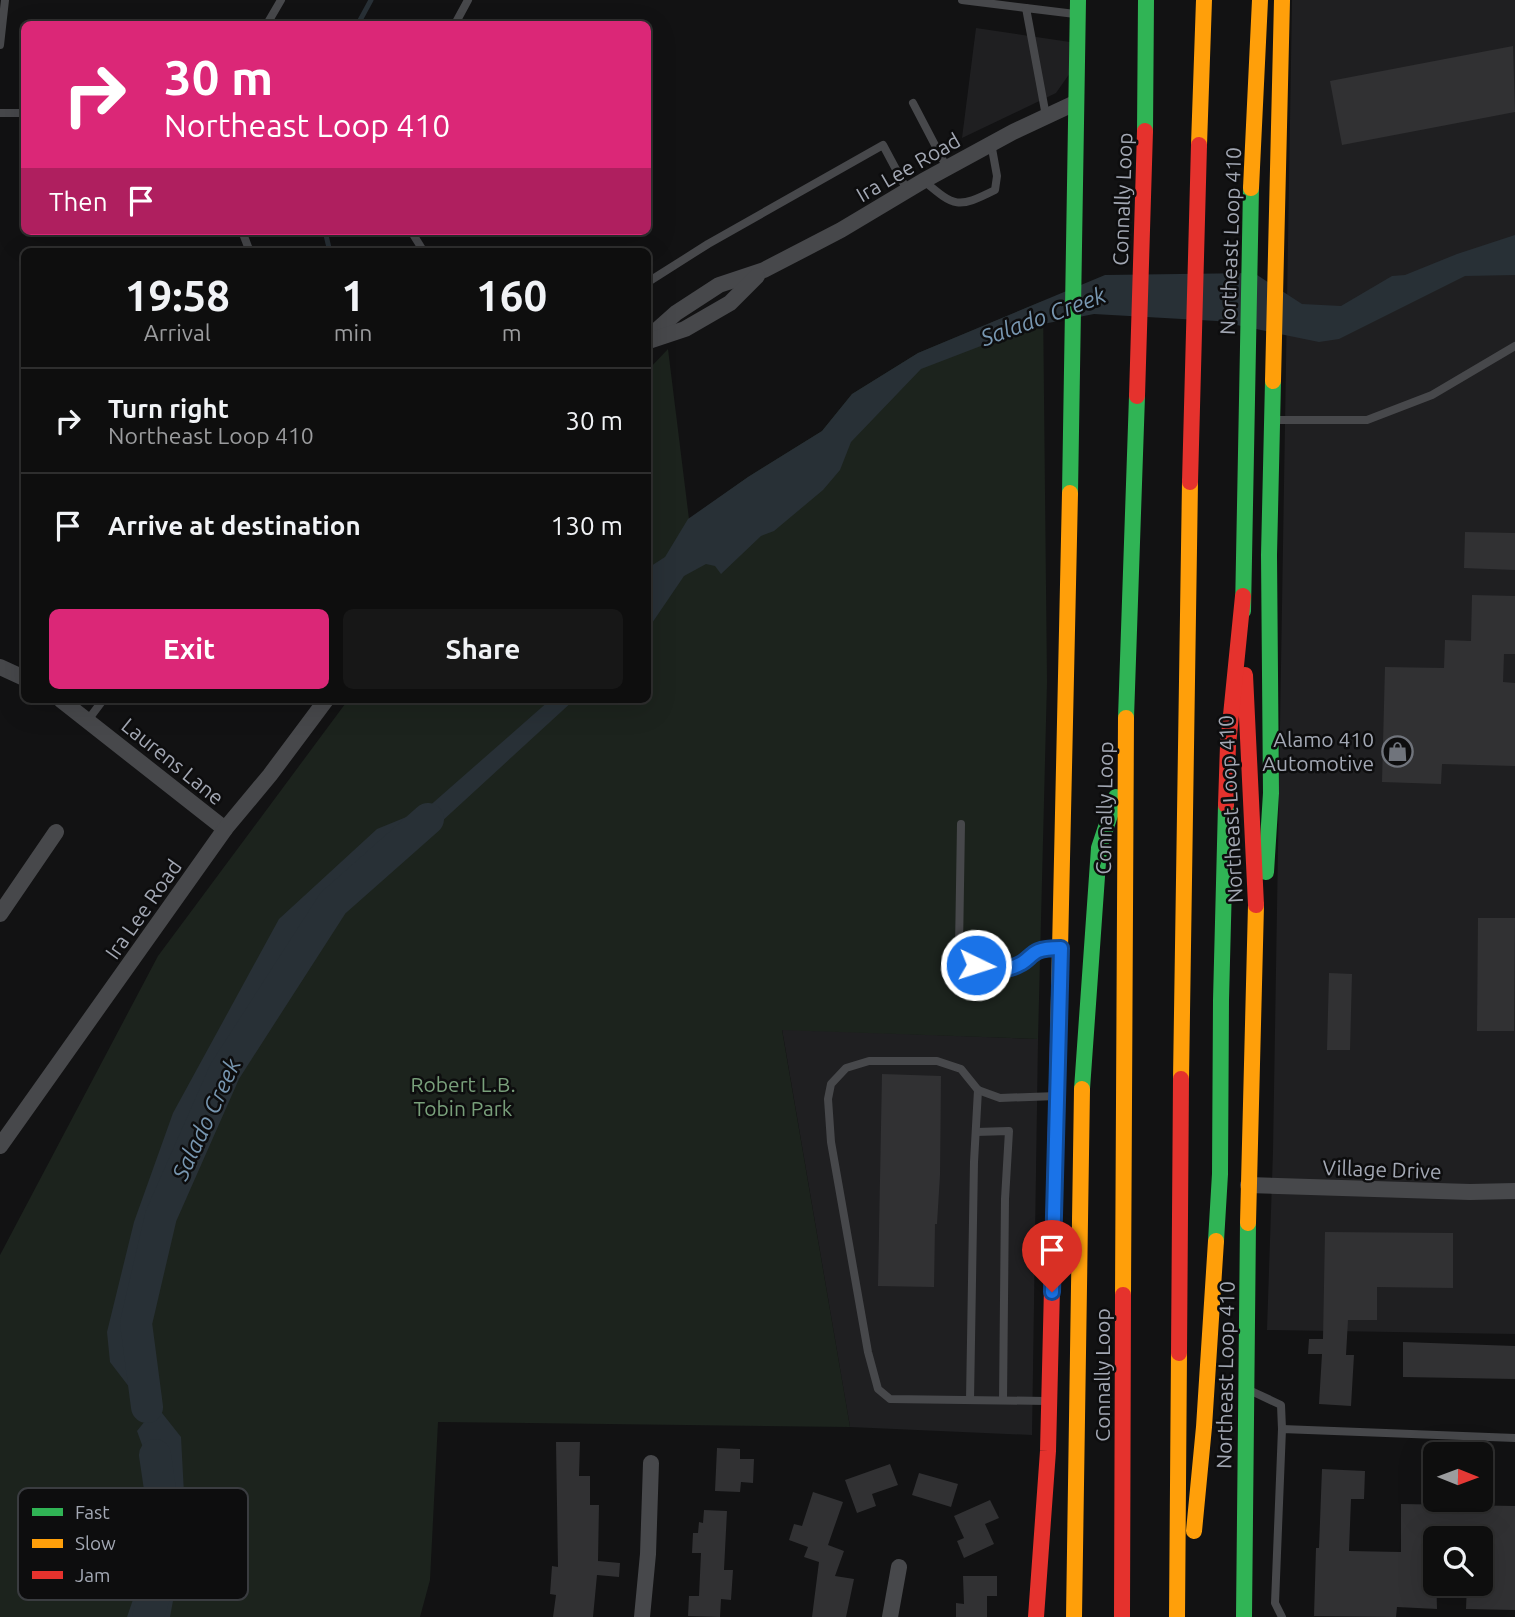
<!DOCTYPE html>
<style>
:root{--surface:#0e0e0e;--page:#171717;--text:#f1f3f6;--muted:#9b9c9e;--line:#2e2e2e;--accent:#db2777}
body{margin:0;font-family:Ubuntu,sans-serif;background:var(--page);color:var(--text);height:100vh;display:flex;flex-direction:column;font-size:26px;white-space:nowrap}
*{box-sizing:border-box;margin:0}
p{font-size:23px;color:var(--muted)}
.icon{flex:none;width:38px;height:38px;fill:none;stroke:currentColor;stroke-width:2;stroke-linecap:round;stroke-linejoin:round}
.map{position:relative;flex:1;overflow:hidden}
.panel{position:absolute;left:21px;top:248px;width:630px;height:455px;display:flex;flex-direction:column;background:var(--surface);border-radius:10px;box-shadow:0 7px 28px #0002,0 0 0 2px var(--line)}
.panel>*{flex:none}
.hud{position:absolute;left:21px;top:21px;width:630px;height:214px;border-radius:10px;box-shadow:0 7px 28px #0002,0 0 0 2px var(--line);background:#db2777;color:#fff;overflow:hidden}
.needle{width:46px;rotate:91deg}
.controls{position:absolute;left:1423px;top:1442px;display:grid;gap:14px}
.controls a{display:grid;place-items:center;width:70px;height:70px;border-radius:10px;background:var(--surface);box-shadow:0 7px 28px #0002,0 0 0 2px var(--line);font-size:35px}
.pin{position:absolute;display:grid;place-items:center;width:60px;height:60px;color:#fff;margin:-72px -30px;border-radius:50% 50% 50% 0;rotate:-45deg;box-shadow:0 0 7px #0007}
.pin .icon{rotate:45deg}
.me{position:absolute;width:77px;margin:-38px;rotate:94deg;stroke-linejoin:round;filter:drop-shadow(0 0 5px #0008)}
.turn{display:flex;align-items:center;gap:24px;height:147px;padding:0 28px;font-size:32px}
.turn .icon{width:91px;height:91px;stroke-width:2.5}
.turn b{display:block;font-size:49px;line-height:60px}
.then{display:flex;align-items:center;height:66px;padding:0 28px;background:#0003;gap:14px;font-size:26px}
.eta{display:flex;justify-content:space-evenly;align-items:center;height:119px;text-align:center}
.eta b{font-size:42px;font-weight:600;line-height:49px}
.primary-button{display:flex;gap:14px;margin-top:auto;padding:14px 28px}
.primary-button a{flex:1;height:80px;border-radius:10px;background:var(--accent);color:#fff;font-size:28px;font-weight:600;line-height:80px;text-align:center}
.primary-button a+a{background:var(--page);color:var(--text)}
ul{padding:0;list-style:none}
li{display:flex;align-items:center;gap:21px;height:105px;padding:0 28px;border-top:2px solid var(--line)}
li div{flex:1}
li b{display:block;font-size:26px}
li em{font-style:normal}
.map>svg:first-child{display:block}
</style>
<div class="map">
<svg width="1515" height="1617" viewBox="0 0 1515 1617">
<rect width="100%" height="100%" fill="#121213"/>
<g fill="#1f1f21">
<path d="M1292 0H1515V1334L1267 1330 1273 1151Z"/>
<path d="M976 28 1070 42V73L1056 93 962 138Z"/>
<path d="M782 1029 1038 1039 1032 1435 850 1427Z"/>
</g>
<path fill="#1c231d" d="M1043 301 1047 682 1038 1039 782 1030 850 1427 438 1422 430 1580 420 1617H0V1255L158 956 348 700H648V370L668 349 689 519 748 477 822 431 852 394 918 353Z"/>
<g fill="#283036">
<path d="M1515 235V275L1465 276 1339 339 1319 342 1217 321 1094 314 1033 326 921 369 851 442 840 470 823 490 774 531 761 536 721 574 715 566 706 564 684 576 648 629V568L665 557 688 519 748 477 822 431 852 394 918 353 1105 275 1254 273 1302 304 1341 306 1392 276 1405 275 1457 254Z"/>
<path d="M550 700H574L440 823 362 867 342 885 287 953 251 1016 238 1066 180 1161 165 1199 128 1327 131 1356 152 1375 161 1392 162 1413 181 1437 186 1531 170 1617H127L142 1573 145 1548 153 1556 166 1511 137 1431 145 1421 134 1410 133 1392 110 1362 107 1332 134 1222 173 1113 279 919 377 829 426 809Z"/>
</g>
<g fill="none" stroke-linecap="round" stroke-linejoin="round">
<g stroke="#283036" stroke-width="5">
<path d="M358 24 371 0"/>
<path d="M325 231 330 252"/>
</g>
<g stroke="#283036" stroke-width="32">
<path d="M147 1407 136 1323 161 1216 225 1071 333 903 428 819"/>
<path d="M148 1617 160 1577 164 1516 155 1455"/>
</g>
</g>
<g fill="#313133">
<path d="M1513 46 1515 112 1342 145 1330 81Z"/>
<path d="M1465 532 1515 533V570L1464 568Z"/>
<path d="M1472 595 1515 596V654H1504L1503 682 1515 683V766L1442 764 1441 784 1382 782 1385 667 1444 668 1445 640 1471 641Z"/>
<path d="M1478 918H1515L1514 1031H1477Z"/>
<path d="M1329 973 1352 974 1350 1050H1327Z"/>
<path d="M882 1074 941 1076 940 1175 937 1224H935L934 1287 878 1286Z"/>
<path d="M1325 1232 1453 1233V1288L1377 1287V1320H1348L1346 1355H1354L1351 1406 1319 1404 1322 1354H1308L1309 1339H1323Z"/>
<path d="M1403 1342 1515 1346V1379L1403 1377Z"/>
<path d="M556 1442H580L579 1476H590V1505H599L598 1561 620 1563 619 1577 597 1575 593 1617H553L556 1595 550 1594 552 1566 558 1567Z"/>
<path d="M717 1448 740 1449V1459H754L753 1483 741 1482 740 1492 715 1491Z"/>
<path d="M890 1464 898 1485 872 1494 876 1506 857 1513 845 1480Z"/>
<path d="M1322 1469 1365 1471 1364 1499H1351L1349 1551 1401 1552V1504L1515 1506V1610L1466 1609 1467 1584H1480V1538L1435 1537 1437 1609 1397 1607 1396 1617 1314 1616 1316 1548H1319Z"/>
<path d="M919 1473 958 1484 951 1507 912 1495Z"/>
<path d="M813 1492 843 1502 828 1545 844 1551 835 1576 854 1579 846 1617H812L819 1562 804 1557 808 1547 789 1540 794 1524 802 1526Z"/>
<path d="M990 1500 999 1518 985 1524 994 1544 964 1558 957 1541 964 1538 954 1516Z"/>
<path d="M704 1510 727 1511 724 1570H733L731 1600 721 1599 720 1617 688 1616 689 1596H699L701 1553H692L693 1533H698L699 1522 703 1523Z"/>
<path d="M963 1576H997V1596H987V1617H956V1603L964 1604Z"/>
</g>
<g fill="none" stroke-linecap="round" stroke-linejoin="round">
<g stroke="#47484b" stroke-width="8">
<path d="M962 0 1026 8"/>
<path d="M267 24 281 0"/>
<path d="M455 24 468 0"/>
<path d="M0 45 5 0"/>
<path d="M913 103 947 168"/>
<path d="M0 113H24"/>
<path d="M1046 116 1026 8 1075 14"/>
<path d="M924 181C955 207 957 209 995 190L997 176 991 143"/>
<path d="M242 231 250 252"/>
<path d="M411 231 424 252"/>
<path d="M648 282 708 244 883 145 907 190"/>
<path d="M1274 420H1367L1432 395 1515 346"/>
<path d="M88 720 103 700"/>
<path d="M961 824 959 948C974 967 994 976 1018 965 1038 956 1030 950 1059 948"/>
<path d="M976 1132 1009 1131 1005 1199 1003 1400"/>
<path d="M1249 1390 1281 1405 1282 1429"/>
<path d="M970 1400 974 1162 978 1090"/>
<path d="M1046 1401 890 1399 878 1389 868 1352 831 1142 828 1099 831 1084 846 1068 869 1061H937L961 1069 978 1090 1000 1098 1057 1096"/>
<path d="M1282 1617 1275 1603 1282 1429 1515 1438"/>
</g>
<g stroke="#47484b" stroke-width="16">
<path d="M648 338 676 313 719 285 764 270 841 230 923 181 1013 132 1075 103"/>
<path d="M649 341 685 329 730 303 757 276"/>
<path d="M0 667 24 678"/>
<path d="M61 700 225 829"/>
<path d="M0 914 56 832"/>
<path d="M0 1146 225 829 270 775 326 700"/>
<path d="M1248 1185 1470 1192 1515 1191"/>
<path d="M642 1617 648 1554 651 1463"/>
<path d="M890 1617 899 1567"/>
</g>
<g stroke="#30b455" stroke-width="16">
<path d="M1145 131 1146 0"/>
<path d="M1070 493 1078 0"/>
<path d="M1243 611 1251 188"/>
<path d="M1126 718 1137 396"/>
<path d="M1266 872 1271 793 1269 555 1273 381"/>
<path d="M1082 1089 1099 848 1116 797"/>
<path d="M1216 1241 1220 1174 1221 1000 1226 805"/>
<path d="M1244 1617 1248 1223"/>
</g>
<g stroke="#ff9f0a" stroke-width="16">
<path d="M1199 145 1204 0"/>
<path d="M1251 188 1260 0"/>
<path d="M1273 381 1282 0"/>
<path d="M1058 1042 1070 493"/>
<path d="M1181 1079 1190 482"/>
<path d="M1248 1223 1256 905"/>
<path d="M1123 1295 1126 718"/>
<path d="M1194 1531 1204 1427 1216 1241"/>
<path d="M1074 1617 1082 1089"/>
<path d="M1177 1617 1179 1353"/>
</g>
<g stroke="#e5322d" stroke-width="16">
<path d="M1137 396 1145 131"/>
<path d="M1190 482 1199 145"/>
<path d="M1245 675 1256 905"/>
<path d="M1226 805 1228 745 1243 596"/>
<path d="M1179 1353 1181 1079"/>
<path d="M1036 1617 1048 1451 1058 1042"/>
<path d="M1122 1617 1123 1295"/>
</g>
</g>
<g fill="none" stroke-linecap="round" stroke-linejoin="round">
<defs>
<path id="route" d="M976 965C987 972 1008 971 1020 964 1027 961 1031 954 1038 951 1045 948 1053 948 1061 948L1052 1292"/>
</defs>
<use href="#route" stroke="#114b97" stroke-width="18"/>
<use href="#route" stroke="#1a73e8" stroke-width="12"/>
</g>
<defs>
<symbol id="shop-ring" viewBox="-11 -11 22 22"><circle r="9.5" fill="#0d0d0e" stroke="#70747c" stroke-width="1.5"/><path d="M-5-2.5h2.3a2.7 3.5 0 0 1 5.4 0H5L5.5 6h-11ZM-1.5-2.5h3a1.5 2.3 0 0 0-3 0Z" fill="#70747c"/></symbol>
</defs>
<g fill-rule="evenodd">
<use href="#shop-ring" x="1380" y="734" width="35" height="35"/>
</g>
<g text-anchor="middle" dominant-baseline="central" stroke-width="5" stroke-linejoin="round" paint-order="stroke">
<g font-size="21" fill="#a3a8b4" stroke="#0d0d0e">
<text transform="translate(908 167) rotate(-30)">Ira Lee Road</text>
<text transform="translate(1122 199) rotate(-88)">Connally Loop</text>
<text transform="translate(1230 241) rotate(-88)">Northeast Loop 410</text>
<text transform="translate(173 761) rotate(39)">Laurens Lane</text>
<text transform="translate(1104 808) rotate(-89)">Connally Loop</text>
<text transform="translate(1230 809) rotate(-93)">Northeast Loop 410</text>
<text transform="translate(143 909) rotate(-55)">Ira Lee Road</text>
<text transform="translate(1382 1169) rotate(2)">Village Drive</text>
<text transform="translate(1102 1375) rotate(-90)">Connally Loop</text>
<text transform="translate(1225 1375) rotate(-89)">Northeast Loop 410</text>
</g>
<g font-size="21" fill="#a3a8b4" stroke="#0d0d0e" text-anchor="end">
<text x="1374" y="739">Alamo 410<tspan x="1374" dy="24">Automotive</tspan></text>
</g>
<g font-size="21" fill="#79a07b" stroke="#0d0d0e">
<text x="463" y="1084">Robert L.B.<tspan x="463" dy="24">Tobin Park</tspan></text>
</g>
<g font-size="23" font-style="italic" fill="#7897b1" stroke="#0d0d0e">
<text transform="translate(1043 316) rotate(-20)">Salado Creek</text>
<text transform="translate(206 1119) rotate(-65)">Salado Creek</text>
</g>
</g>
<rect x="18" y="1488" width="230" height="112" rx="10" fill="#0d0d0e" stroke="#3a3c40" stroke-width="2"/>
<rect x="32" y="1508" width="31" height="8" fill="#30b455"/>
<rect x="32" y="1539" width="31" height="9" fill="#ff9f0a"/>
<rect x="32" y="1571" width="31" height="8" fill="#e5322d"/>
<g font-size="19" fill="#a3a8b4">
<text x="75" y="1519">Fast</text>
<text x="75" y="1550">Slow</text>
<text x="75" y="1582">Jam</text>
</g>
</svg>
<div class="controls">
<a><svg class="needle" viewBox="-14 -14 28 28"><path d="M0-13l5 13h-10z" fill="#e53935"/><path d="M0 13l5-13h-10z" fill="#9b9c9e"/></svg></a>
<a><svg class="icon" aria-label="search" viewBox="0 0 24 24"><circle cx="10" cy="10" r="6"/><path d="M15 15l6 6"/></svg></a>
</div>
<div class="pin" style="left:1052px;top:1292px;background:#d93025"><svg class="icon" aria-label="arrive" viewBox="0 0 24 24"><path d="M6 21V4h12l-3 4 3 4H6"/></svg></div>
<svg class="me" style="left:976px;top:965px" viewBox="-20 -20 40 40"><circle r="17" fill="#1a73e8" stroke="#fff" stroke-width="3"/><path d="M0-11L8 9 0 5-8 9z" fill="#fff"/></svg>
<div class="hud">
<div class="turn"><svg class="icon" aria-label="right" viewBox="0 0 24 24"><path d="M7 20v-9h11M14 6l5 5-5 5"/></svg><div><b>30 m</b>Northeast Loop 410</div></div>
<div class="then">Then<svg class="icon" aria-label="arrive" viewBox="0 0 24 24"><path d="M6 21V4h12l-3 4 3 4H6"/></svg></div>
</div>
<section class="panel">
<div class="eta">
<div><b>19:58</b><p>Arrival</p></div>
<div><b>1</b><p>min</p></div>
<div><b>160</b><p>m</p></div>
</div>
<ul>
<li><svg class="icon" aria-label="right" viewBox="0 0 24 24"><path d="M7 20v-9h11M14 6l5 5-5 5"/></svg><div><b>Turn right</b><p>Northeast Loop 410</p></div><em>30 m</em></li>
<li><svg class="icon" aria-label="arrive" viewBox="0 0 24 24"><path d="M6 21V4h12l-3 4 3 4H6"/></svg><div><b>Arrive at destination</b></div><em>130 m</em></li>
</ul>
<div class="primary-button"><a>Exit</a><a>Share</a></div>
</section>
</div>
